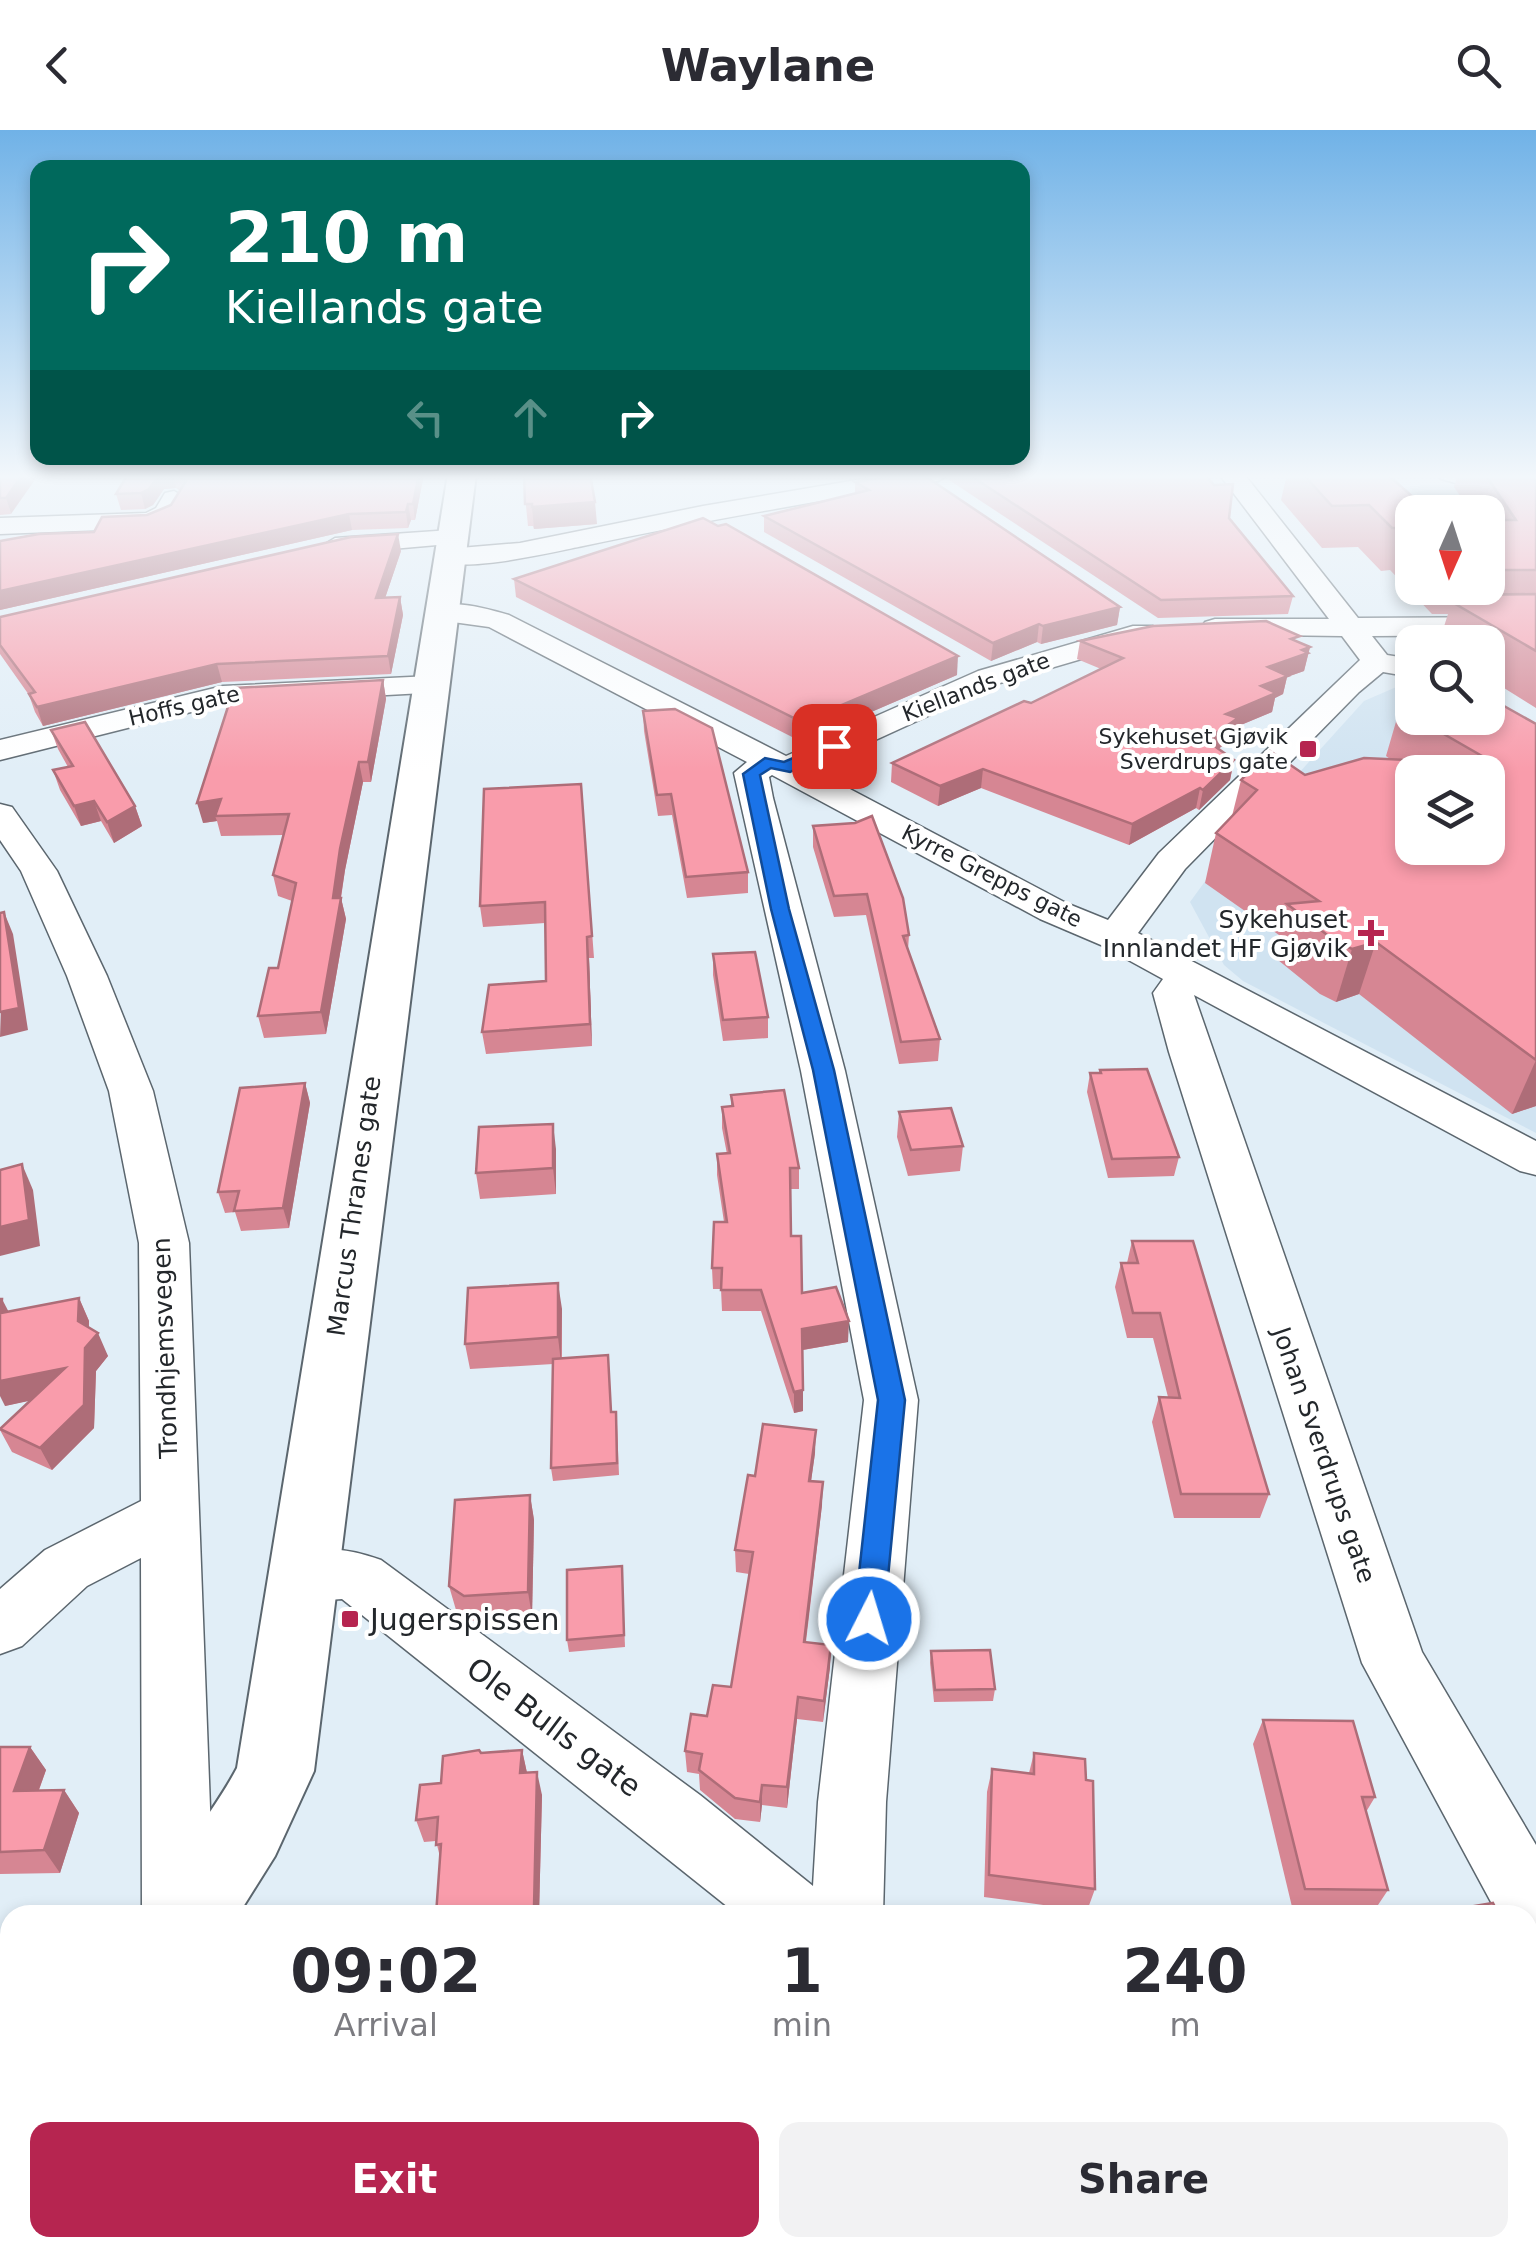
<!DOCTYPE html>
<meta charset="utf-8">
<style>
:root{--surface:#fff;--page:#f2f2f3;--text:#2b2b33;--muted:#7c7c81;--accent:#b62550}
body{margin:0;font-family:"DejaVu Sans",sans-serif;background:var(--page);color:var(--text);height:100vh;display:flex;flex-direction:column;font-size:38px;white-space:nowrap}
*{box-sizing:border-box;margin:0}
p{font-size:32px;color:var(--muted)}
.icon{flex:none;width:55px;height:55px;fill:none;stroke:currentColor;stroke-width:2;stroke-linecap:round;stroke-linejoin:round}
.map{position:relative;flex:1;overflow:hidden}
.drawer{position:absolute;left:0px;top:1775px;width:1538px;height:352px;display:flex;flex-direction:column;background:var(--surface);border-radius:30px 30px 0 0;box-shadow:0 5px 15px #0003}
.drawer>*{flex:none}
.guide{position:absolute;left:30px;top:30px;width:1000px;height:305px;border-radius:20px;box-shadow:0 5px 15px #0003;background:#00695c;color:#fff;overflow:hidden}
.needle{width:65px;rotate:183deg}
.buttons{position:absolute;left:1395px;top:365px;display:grid;gap:20px}
.buttons a{display:grid;place-items:center;width:110px;height:110px;border-radius:20px;background:var(--surface);box-shadow:0 5px 15px #0003;font-size:50px}
.pin{position:absolute;display:grid;place-items:center;width:85px;height:85px;color:#fff;margin:-42px;border-radius:20px;box-shadow:0 5px 15px #0006}
.me{position:absolute;width:110px;margin:-55px;rotate:5deg;stroke-linejoin:round;filter:drop-shadow(0 0 8px #0008)}
.turn{display:flex;align-items:center;gap:35px;height:210px;padding:0 30px;font-size:45px}
.turn .icon{width:130px;height:130px;stroke-width:2.5}
.turn b{display:block;font-size:70px;line-height:85px}
.lanes{display:flex;align-items:center;height:95px;padding:0 30px;background:#0003;justify-content:center;gap:50px;direction:ltr}
.lanes .off{opacity:.35}
.eta{display:flex;justify-content:space-evenly;align-items:center;height:170px;text-align:center}
.eta b{font-size:60px;font-weight:800;line-height:70px}
.cta{display:flex;gap:20px;margin-top:auto;padding:20px 30px}
.cta a{flex:1;height:115px;border-radius:20px;background:var(--accent);color:#fff;font-size:40px;font-weight:800;line-height:115px;text-align:center}
.cta a+a{background:var(--page);color:var(--text)}
header{display:flex;justify-content:space-between;align-items:center;height:130px;padding:0 30px;background:var(--surface);font-size:45px;font-weight:800}
.map>svg:first-child{display:block}
</style>
<header><svg class="icon" aria-label="back" viewBox="0 0 24 24"><path d="M15 5l-7 7 7 7"/></svg>Waylane<svg class="icon" aria-label="search" viewBox="0 0 24 24"><circle cx="10" cy="10" r="6"/><path d="M15 15l6 6"/></svg></header>
<div class="map">
<svg width="1536" height="2126" viewBox="0 0 1536 2126">
<rect width="100%" height="100%" fill="#e1eef7"/>
<path fill="#d0e3f1" fill-rule="evenodd" d="M1401 555 1412 557V588L1536 622V1003L1243 851 1224 835 1190 772 1222 728 1364 571ZM1412 642H1488V718H1412Z"/>
<g fill="none" stroke-linecap="round" stroke-linejoin="round">
<defs>
<g id="street">
<path d="M892 344H950L938 351C819 371 701 391 583 416 557 421 451 447 435 427L448 419 520 413 703 376Z"/>
<path d="M1219 344H1244L1358 488 1536 487V505L1372 506 1387 525 1412 529V547L1383 542 1359 562 1185 739 1138 803 1536 1011V1045L1520 1041 1194 865 1422 1522 1536 1715V1819L1528 1815V1785H1498L1362 1533 1169 922 1153 863 1163 849 1101 815 1040 789 772 645 769 647 773 668 845 941 918 1270 886 1672 883 1785H738L342 1469 301 1472 280 1464 271 1446 280 1428C316 1415 345 1417 381 1430L700 1665 813 1756 818 1672 864 1270 801 941 734 643 747 632 489 497 431 489 427 483 431 477C457 470 484 478 509 485L786 626 978 541 1133 496H1153L1157 502 1153 508 1000 553 812 639 1066 773 1108 790 1159 723 1360 530 1342 506 1205 504 1201 498 1205 492 1215 489H1329Z"/>
<path d="M1437 344C1475 344 1503 349 1536 367V384L1495 364 1441 349Z"/>
<path d="M174 361 186 368 174 388 151 398 0 404V388L146 383 156 378 165 363Z"/>
<path d="M451 400 464 408 460 413 335 424 322 416 335 408Z"/>
<path d="M431 546 442 548 446 555 442 562 223 574 0 630V610L223 556Z"/>
<path d="M0 674 12 677 57 741 107 846 153 961 189 1113 214 1785H142L141 1428 87 1456 22 1516 0 1524V1459L45 1420 141 1371 139 1113 109 961 67 846 21 741 0 710Z"/>
<path d="M837 2118H919L920 2126H838Z"/>
<path d="M1166 2118H1256L1259 2126H1169Z"/>
</g>
<g id="secondary">
<path d="M448 344H476L314 1641 275 1726 238 1785H147C169 1732 210 1689 237 1638Z"/>
<rect x="137" y="2118" width="96" height="8"/>
</g>
</defs>
<use href="#street" stroke="#5b666e" stroke-width="3"/>
<use href="#secondary" stroke="#5b666e" stroke-width="4"/>
<use href="#street" fill="#fff" fill-rule="evenodd"/>
<use href="#secondary" fill="#fff" fill-rule="evenodd"/>
</g>
<g fill="#d68693">
<path d="M0 344 11 384 0 385Z"/>
<path d="M128 344H424L415 390H411L408 398 352 400 0 480V411L94 402 147 385 171 375 180 361 176 358 164 359 153 375 145 379 121 380 116 364Z"/>
<path d="M950 344H1205L1229 388 1293 466 1288 484 1158 488 949 350Z"/>
<path d="M1287 344H1392L1391 348 1412 382V458H1488V382H1471L1454 357 1458 344H1532L1536 350V578L1488 548V512H1439L1448 484H1432L1390 440 1381 441 1358 417 1322 418 1281 370Z"/>
<path d="M855 352 1120 477 1117 495 1041 514 1037 512 991 531 764 402V386L855 364Z"/>
<path d="M524 356 597 394 534 399 533 396H528Z"/>
<path d="M401 421 385 468 400 467 403 485 391 544 222 552 43 596 35 582 29 565 0 524V487Z"/>
<path d="M514 449 957 545 804 611 798 610 516 467Z"/>
<path d="M1080 511 1298 512 1310 517 1304 541 1287 547 1283 564 1275 568 1272 582 1236 597 1234 608 1218 619 1234 630 1230 650 1199 680 1196 678 1129 715 981 658 938 676 891 652 892 633 1031 573 1101 539 1077 529Z"/>
<path d="M383 550 386 569 371 652H363L345 740 341 768 346 789 326 904 264 908 258 886 278 838 292 771 278 766 273 745 283 705 221 706 217 691 203 693Z"/>
<path d="M1412 575V588H1488L1536 594V976L1512 984 1359 864 1336 872 1320 864 1273 826 1279 805 1205 753 1216 703 1232 686 1241 650 1305 645 1390 629 1386 626 1400 578Z"/>
<path d="M643 581 748 742V763L687 768 672 685 658 686 644 601Z"/>
<path d="M51 600 135 676 142 696 114 713 101 691 81 696 60 660 53 640 68 637 58 619Z"/>
<path d="M581 654 594 828H589L592 916 486 924 482 902 546 851 545 793 483 797 480 776Z"/>
<path d="M813 696 909 805 908 820 940 909 938 931 899 934 866 785 834 787 813 717Z"/>
<path d="M713 824 768 887V908L723 911 713 845Z"/>
<path d="M1100 940 1179 1027 1174 1046 1108 1048 1087 962 1090 943H1099Z"/>
<path d="M305 953 310 973 289 1098 241 1101 235 1082 225 1083 218 1062Z"/>
<path d="M731 965 799 1038V1059H790L791 1106 802 1163 848 1212 803 1220V1281L794 1283 761 1181H722L721 1159H713L712 1138 724 1092 717 1045V1024H727L722 998V977L731 976Z"/>
<path d="M899 982 963 1016 960 1041 908 1046 897 1007Z"/>
<path d="M556 1019V1064L480 1069 476 1043Z"/>
<path d="M1132 1111 1269 1364 1260 1388H1174L1152 1292 1159 1267H1168L1153 1208H1127L1115 1157 1121 1133H1127Z"/>
<path d="M79 1168 89 1191V1198L108 1226 96 1241 94 1298 52 1340 12 1322 0 1300 31 1270 5 1276 9 1182Z"/>
<path d="M562 1179V1229L608 1225 611 1282H616L617 1294 619 1345 553 1351 551 1338 553 1234 470 1239 465 1214Z"/>
<path d="M815 1323 811 1351 822 1375 806 1512 830 1537 823 1592 797 1589 787 1678 762 1675 760 1692 735 1689 700 1660 699 1644 687 1642 685 1621 707 1586 731 1557 749 1444 736 1442 735 1420 755 1346Z"/>
<path d="M530 1365 534 1390 532 1486 470 1491 456 1480 449 1456Z"/>
<path d="M622 1436 625 1517 569 1522 567 1510Z"/>
<path d="M931 1521 995 1559 993 1571 934 1572 930 1533Z"/>
<path d="M1263 1590 1375 1667 1366 1682 1388 1760 1374 1781H1293L1253 1614Z"/>
<path d="M0 1617H30L46 1640 39 1660H64L79 1683 60 1743 0 1744Z"/>
<path d="M522 1620 527 1643 542 1665 539 1785H436L440 1727 436 1711 424 1712 416 1690 441 1653 481 1623Z"/>
<path d="M1034 1623 1086 1650 1095 1759 1087 1781 984 1767 987 1662 992 1639 1029 1643Z"/>
<path d="M419 2118H456L422 2122Z"/>
<path d="M1381 2118H1528L1536 2126H1384Z"/>
</g>
<g fill="#ae6d78">
<path d="M23 344H39L11 384 6 368Z"/>
<path d="M160 344H173L176 358 164 359 153 375 145 379 141 363Z"/>
<path d="M419 344H424L415 390 413 374Z"/>
<path d="M595 372 597 394 534 399 532 377Z"/>
<path d="M408 374 411 390 408 398 406 382Z"/>
<path d="M349 384 352 400 0 480V461Z"/>
<path d="M398 404 401 421 379 486 376 468Z"/>
<path d="M400 467 403 485 391 544 388 526Z"/>
<path d="M1120 477 1117 495 1041 514 1043 496Z"/>
<path d="M1039 494 1037 512 991 531 993 513Z"/>
<path d="M1310 517 1304 541 1287 547 1283 564 1275 568 1272 582 1236 597 1234 608 1202 630 1206 610 1226 584 1268 537Z"/>
<path d="M958 526 957 545 804 611V591Z"/>
<path d="M217 534 222 552 43 596 37 577Z"/>
<path d="M383 550 386 569 371 652 368 632Z"/>
<path d="M1234 630 1230 650 1199 680 1203 660Z"/>
<path d="M359 632 363 652 345 740 339 779 341 768 346 789 326 904 321 882 333 768 340 719Z"/>
<path d="M983 639 981 658 938 676 940 656Z"/>
<path d="M1200 658 1196 678 1129 715 1132 694Z"/>
<path d="M221 669 215 686 217 691 203 693 197 673Z"/>
<path d="M94 671 101 691 81 696 74 676Z"/>
<path d="M135 676 142 696 114 713 107 692Z"/>
<path d="M4 782 13 804 28 900 0 907Z"/>
<path d="M587 807 589 828 592 916 590 894Z"/>
<path d="M1376 812 1359 864 1336 872 1352 819Z"/>
<path d="M1536 930V976L1512 984Z"/>
<path d="M305 953 310 973 289 1098 283 1078Z"/>
<path d="M553 994 556 1019V1064L553 1038Z"/>
<path d="M22 1034 33 1060 40 1116 0 1126V1097Z"/>
<path d="M558 1153 562 1179 561 1233 558 1207Z"/>
<path d="M79 1168 89 1191 88 1214 78 1191Z"/>
<path d="M2 1169 14 1192 1 1183Z"/>
<path d="M849 1191 848 1212 802 1220V1199Z"/>
<path d="M98 1203 108 1226 96 1241 94 1298 52 1340 40 1318 85 1218Z"/>
<path d="M65 1238 76 1261 5 1276 0 1266V1241Z"/>
<path d="M803 1260V1281L794 1283V1262Z"/>
<path d="M816 1300 815 1323 808 1373 809 1351Z"/>
<path d="M823 1352 822 1375 803 1533 804 1512Z"/>
<path d="M530 1365 534 1390 532 1486 528 1462Z"/>
<path d="M831 1515 830 1537 823 1592 824 1571Z"/>
<path d="M798 1567 797 1589 787 1678V1657Z"/>
<path d="M30 1617 46 1640 30 1684 14 1661Z"/>
<path d="M522 1620 527 1643H520Z"/>
<path d="M537 1642 542 1665 539 1785H536L534 1778Z"/>
<path d="M762 1655V1675L760 1692V1672Z"/>
<path d="M64 1660 79 1683 60 1743 44 1720Z"/>
<path d="M19 2118H51L34 2122V2126H18Z"/>
</g>
<g fill="#f99cab" stroke="#ae6d78" stroke-width="2.5" fill-rule="evenodd">
<path d="M0 344H23L6 368H0Z"/>
<path d="M128 344H160L149 359 141 363 116 364Z"/>
<path d="M176 344H419L413 374H408L406 382 349 384 0 461V411L39 404 94 402 102 387 147 385 171 375 186 351Z"/>
<path d="M524 344H590L595 372 532 377V374H525Z"/>
<path d="M904 344H922L1120 477 1043 496 1039 494 993 513 764 386 869 360 855 352Z"/>
<path d="M968 344H1205L1214 355 1233 354 1229 388 1293 466 1161 470Z"/>
<path d="M1303 344H1387L1430 382H1412V409L1402 398H1392L1369 375 1332 376Z"/>
<path d="M1485 344H1532L1536 350V440H1488V390H1516Z"/>
<path d="M703 388 718 396 726 394 958 526 804 591 798 590 514 449Z"/>
<path d="M398 404 376 468 400 467 388 526 217 534 37 577 29 564 35 562 0 515V487L351 407Z"/>
<path d="M1536 464V521L1452 472 1456 465Z"/>
<path d="M1266 491 1300 506 1291 509 1310 517 1302 520 1308 523 1268 537 1288 546 1261 556 1276 563 1226 584 1238 588 1206 610 1234 630 1203 660 1200 658 1132 694 983 639 940 656 892 633 1024 571 1031 573 1123 528 1080 511 1153 496Z"/>
<path d="M383 550 368 632H359L340 719 333 768H341L321 882 258 886 269 838H278L296 753 273 745 289 684 215 686 221 669 197 673 234 558Z"/>
<path d="M1488 567 1536 594V930L1376 812 1352 819 1335 811 1287 774 1319 771 1216 703 1257 660 1241 650 1270 621 1305 645 1364 628 1496 634 1416 588H1488ZM1412 642H1488V718H1412Z"/>
<path d="M1412 575V585L1400 578Z"/>
<path d="M675 579 712 598 748 742 686 747 671 664 657 665 643 581Z"/>
<path d="M85 592 135 676 107 692 94 671 74 676 53 640 73 636 51 600Z"/>
<path d="M581 654 592 806 587 807 590 894 482 902 489 855 546 851 545 772 480 776 484 659Z"/>
<path d="M872 686 903 768 909 805 903 806 940 909 901 912 867 764 834 766 813 696 855 693Z"/>
<path d="M4 782 19 878 0 882V783Z"/>
<path d="M755 822 768 887 723 890 713 824Z"/>
<path d="M1147 939 1179 1027 1112 1029 1090 943H1101L1100 940Z"/>
<path d="M305 953 283 1078 234 1081 239 1061 218 1062 240 958Z"/>
<path d="M784 960 799 1038H790L791 1106H801L802 1163 836 1157 849 1191 802 1199 803 1260 794 1262 761 1160H721L722 1138H712L714 1092H727L717 1024 730 1023 722 977 733 976 731 965Z"/>
<path d="M951 978 963 1016 911 1020 899 982Z"/>
<path d="M553 994V1038L476 1043 479 997Z"/>
<path d="M22 1034 29 1090 0 1097V1040Z"/>
<path d="M1132 1111H1193L1269 1364H1181L1159 1267 1180 1268 1160 1183H1133L1121 1133H1138Z"/>
<path d="M558 1153V1207L465 1214 468 1158Z"/>
<path d="M79 1168 78 1191 98 1203 85 1218 84 1275 40 1318 0 1299 65 1238 0 1251V1169H2L1 1183Z"/>
<path d="M608 1225 611 1282H616L617 1333 551 1338 553 1229Z"/>
<path d="M763 1294 816 1300 809 1351 823 1352 804 1512 831 1515 824 1571 798 1567 787 1657 762 1655 760 1672 735 1668 699 1640 702 1624 685 1621 691 1584 707 1586 713 1555 731 1557 753 1422 735 1420 748 1345 755 1346Z"/>
<path d="M530 1365 528 1462 464 1466 449 1456 455 1370Z"/>
<path d="M622 1436 624 1505 567 1510V1440Z"/>
<path d="M990 1520 995 1559 935 1560 931 1521Z"/>
<path d="M1263 1590 1353 1591 1375 1667H1362L1388 1760 1305 1759Z"/>
<path d="M0 1617H30L14 1661 64 1660 44 1720 0 1722Z"/>
<path d="M479 1620 481 1623 522 1620 520 1643 537 1642 534 1778 436 1785 441 1714 436 1715 438 1687 416 1690 420 1655 441 1653 443 1626Z"/>
<path d="M1034 1623 1085 1629 1086 1650 1093 1651 1095 1759 989 1745 992 1639 1034 1644Z"/>
<path d="M1493 1773 1499 1785H1460L1457 1779Z"/>
<path d="M10 1887V2118H19L18 2126H0V1890Z"/>
<path d="M1536 1959V2126H1408L1404 2118H1528V1961Z"/>
</g>
<linearGradient id="sky" x2="0" y2="1"><stop stop-color="#70b2e7"/><stop offset="0.54" stop-color="#f2f7fb"/><stop offset="1" stop-color="#f2f7fb" stop-opacity="0"/></linearGradient>
<rect width="1536" height="642" fill="url(#sky)"/>
<path fill="#1a73e8" stroke="#114b97" stroke-width="2.5" d="M828 613 842 616 790 642 771 638 760 645 789 779 834 940 905 1270 884 1489 880 1498 869 1502 859 1498 854 1489 878 1270 813 940 771 779 743 644 765 628 784 632Z"/>
<g fill="#b62550" stroke="#fff" stroke-width="4">
<rect x="1298" y="609" width="20" height="20" rx="5"/>
<path d="M1366 788h10v10h10v10h-10v10h-10v-10h-10v-10h10z"/>
<rect x="340" y="1479" width="20" height="20" rx="5"/>
</g>
<g text-anchor="middle" dominant-baseline="central" stroke-width="8" stroke-linejoin="round" paint-order="stroke">
<g font-size="22" fill="#23272b" stroke="#fff">
<text transform="translate(976 557) rotate(-21)">Kiellands gate</text>
<text transform="translate(184 576) rotate(-13)">Hoffs gate</text>
<text transform="translate(992 746) rotate(27)">Kyrre Grepps gate</text>
</g>
<g font-size="22" fill="#23272b" stroke="#fff" text-anchor="end">
<text x="1288" y="606">Sykehuset Gjøvik<tspan x="1288" dy="25">Sverdrups gate</tspan></text>
</g>
<g font-size="25" fill="#23272b" stroke="#fff" text-anchor="end">
<text x="1348" y="789">Sykehuset<tspan x="1348" dy="29">Innlandet HF Gjøvik</tspan></text>
</g>
<g font-size="25" fill="#23272b" stroke="#fff">
<text transform="translate(354 1076) rotate(-82)">Marcus Thranes gate</text>
<text transform="translate(165 1218) rotate(-92)">Trondhjemsvegen</text>
<text transform="translate(1324 1325) rotate(71)">Johan Sverdrups gate</text>
</g>
<g font-size="30" fill="#23272b" stroke="#fff" text-anchor="start">
<text x="370" y="1489">Jugerspissen</text>
</g>
<g font-size="30" fill="#23272b" stroke="#fff">
<text transform="translate(554 1597) rotate(37)">Ole Bulls gate</text>
</g>
</g>
</svg>
<div class="buttons">
<a><svg class="needle" viewBox="-14 -14 28 28"><path d="M0-13l5 13h-10z" fill="#e53935"/><path d="M0 13l5-13h-10z" fill="#7c7c81"/></svg></a>
<a><svg class="icon" aria-label="search" viewBox="0 0 24 24"><circle cx="10" cy="10" r="6"/><path d="M15 15l6 6"/></svg></a>
<a><svg class="icon" aria-label="layers" viewBox="0 0 24 24"><path d="M12 4l9 5-9 5-9-5zM3 14l9 5 9-5"/></svg></a>
</div>
<div class="pin" style="left:834px;top:616px;background:#d93025"><svg class="icon" aria-label="arrive" viewBox="0 0 24 24"><path d="M6 21V4h12l-3 4 3 4H6"/></svg></div>
<svg class="me" style="left:869px;top:1489px" viewBox="-20 -20 40 40"><circle r="17" fill="#1a73e8" stroke="#fff" stroke-width="3"/><path d="M0-11L8 9 0 5-8 9z" fill="#fff"/></svg>
<div class="guide">
<div class="turn"><svg class="icon" aria-label="right" viewBox="0 0 24 24"><path d="M7 20v-9h11M14 6l5 5-5 5"/></svg><div><b>210 m</b>Kiellands gate</div></div>
<div class="lanes"><svg class="icon off" aria-label="left" viewBox="0 0 24 24"><path d="M17 20v-9H6M10 6l-5 5 5 5"/></svg><svg class="icon off" aria-label="ahead" viewBox="0 0 24 24"><path d="M12 20V5M6 11l6-6 6 6"/></svg><svg class="icon" aria-label="right" viewBox="0 0 24 24"><path d="M7 20v-9h11M14 6l5 5-5 5"/></svg></div>
</div>
<section class="drawer">
<div class="eta">
<div><b>09:02</b><p>Arrival</p></div>
<div><b>1</b><p>min</p></div>
<div><b>240</b><p>m</p></div>
</div>
<div class="cta"><a>Exit</a><a>Share</a></div>
</section>
</div>
